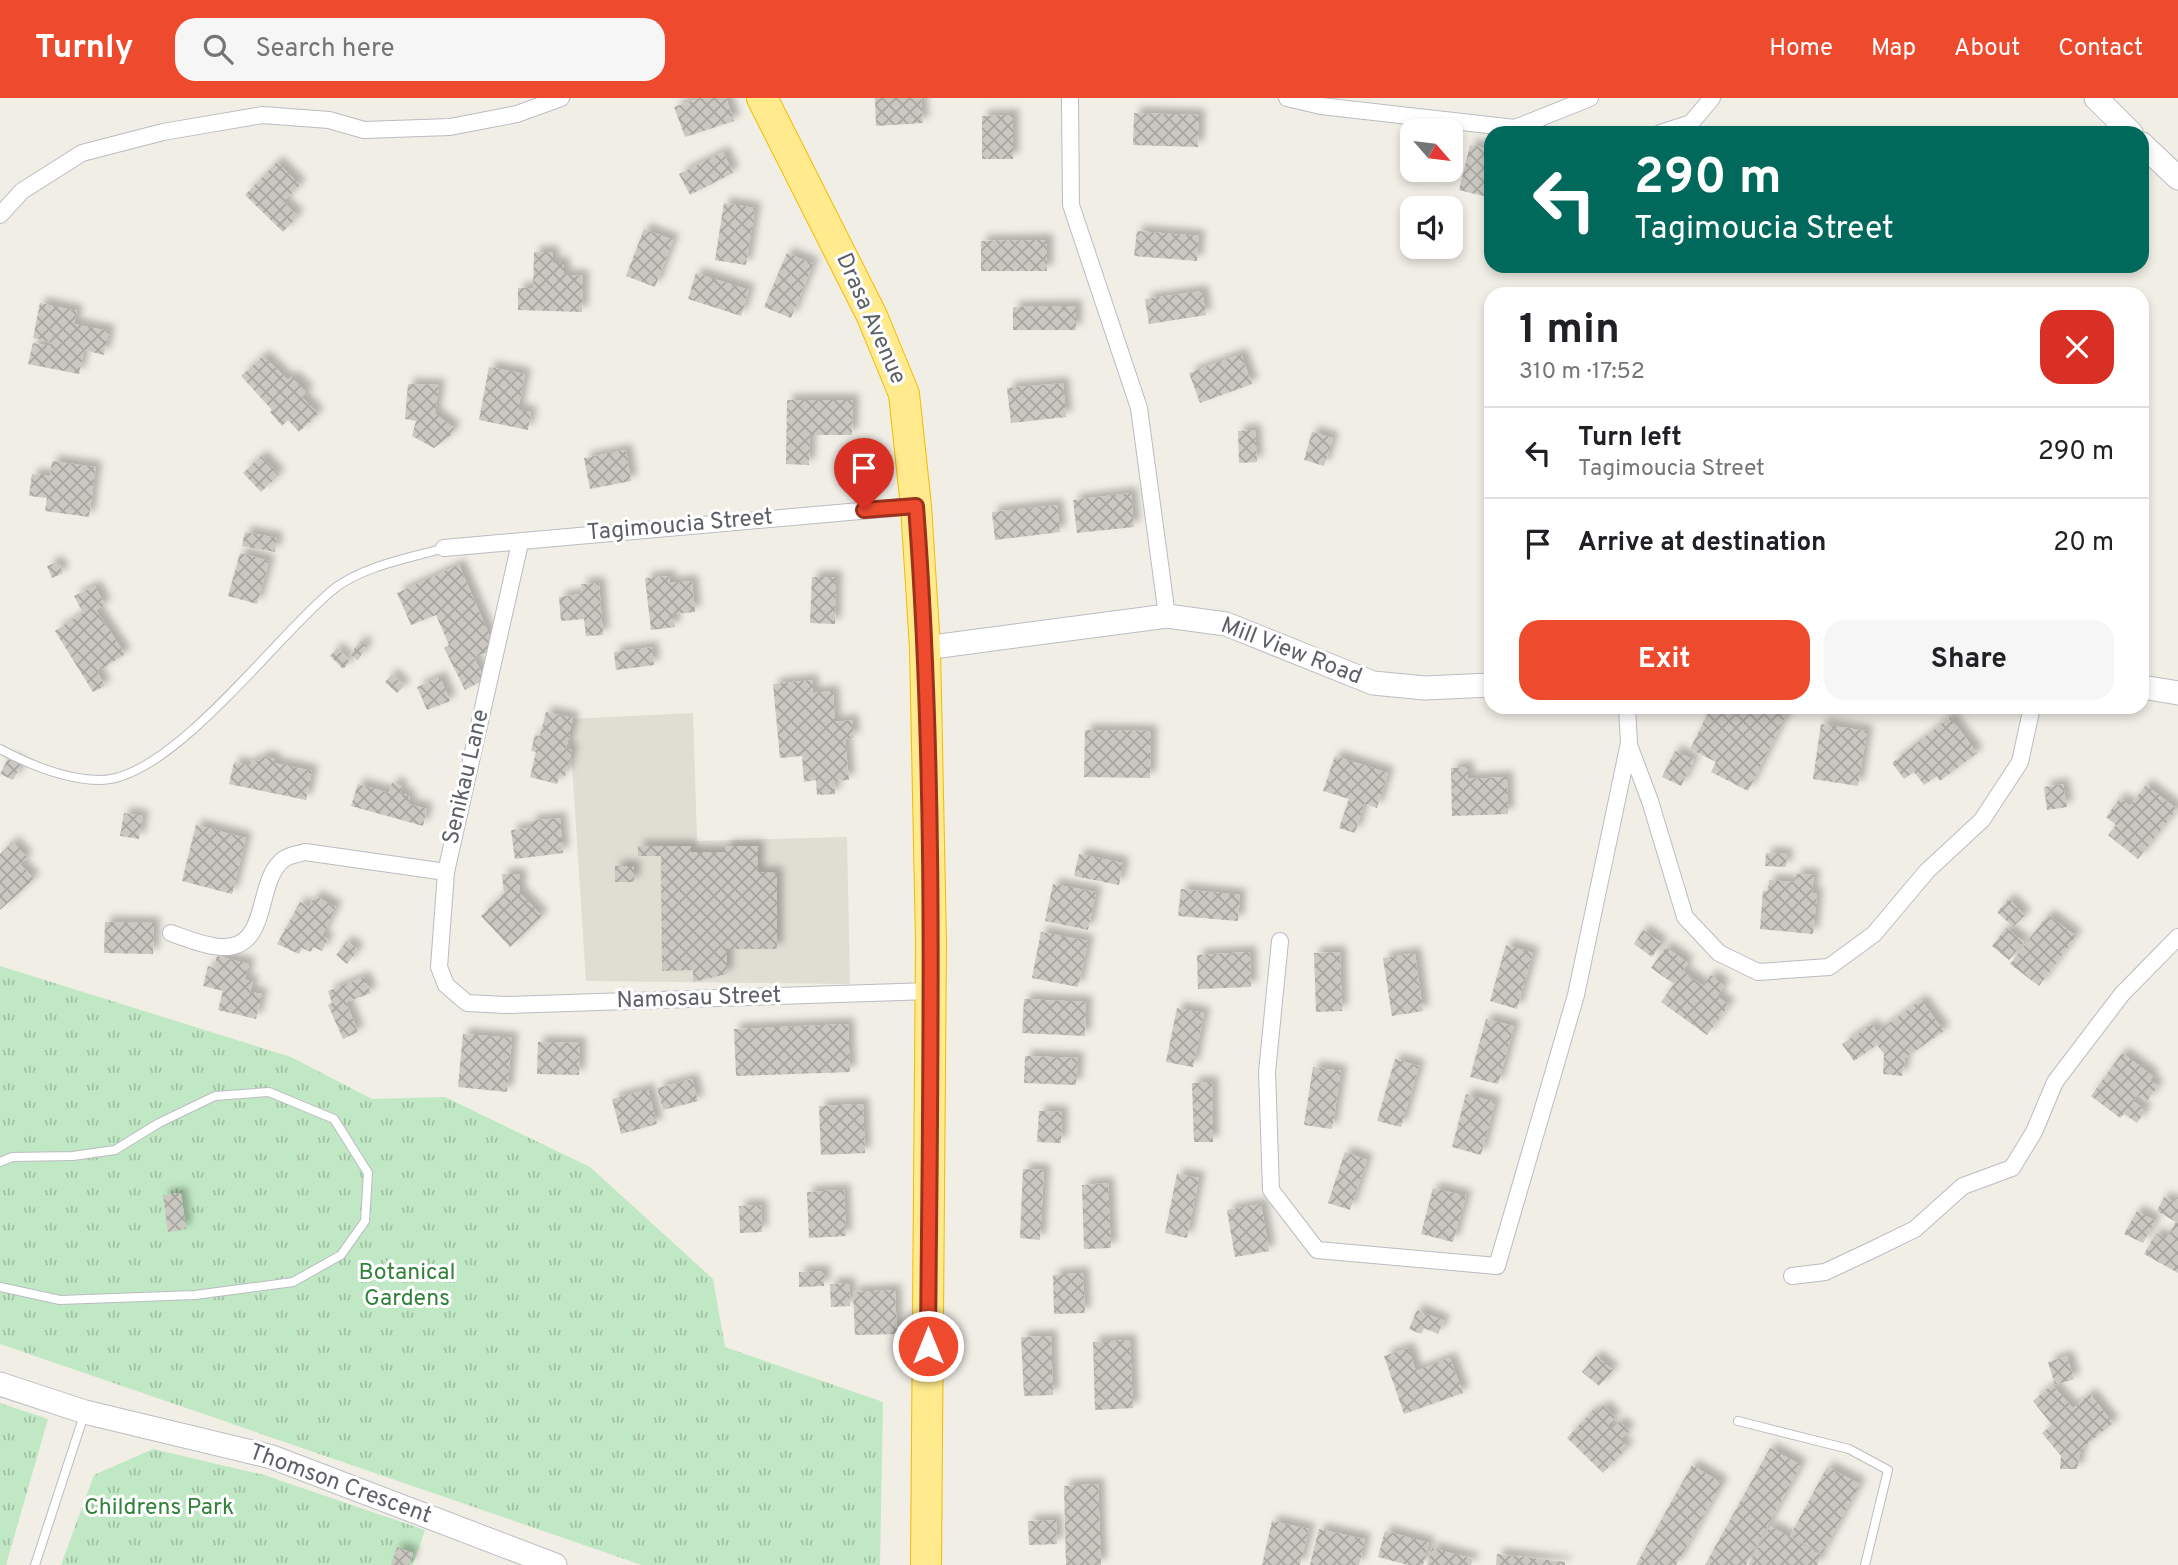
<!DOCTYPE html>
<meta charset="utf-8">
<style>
:root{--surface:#fff;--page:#f6f6f6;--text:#202124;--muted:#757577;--line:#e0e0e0;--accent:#ee4a2d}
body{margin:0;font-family:Overpass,sans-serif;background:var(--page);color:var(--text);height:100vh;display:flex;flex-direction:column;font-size:26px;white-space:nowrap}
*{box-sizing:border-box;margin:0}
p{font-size:23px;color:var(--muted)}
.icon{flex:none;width:38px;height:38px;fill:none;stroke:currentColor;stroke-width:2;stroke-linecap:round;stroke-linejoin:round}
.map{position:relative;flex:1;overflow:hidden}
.sheet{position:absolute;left:1484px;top:189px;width:665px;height:427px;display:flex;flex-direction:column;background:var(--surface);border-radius:21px;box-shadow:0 4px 10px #0003}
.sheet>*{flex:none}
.banner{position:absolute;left:1484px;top:28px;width:665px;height:147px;border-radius:21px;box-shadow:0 4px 10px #0003;background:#00695c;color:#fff;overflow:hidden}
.needle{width:46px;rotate:118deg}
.buttons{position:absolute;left:1400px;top:21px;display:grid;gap:14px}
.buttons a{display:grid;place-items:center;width:63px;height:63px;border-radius:14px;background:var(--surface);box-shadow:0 4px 10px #0003;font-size:35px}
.pin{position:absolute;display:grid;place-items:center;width:60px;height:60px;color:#fff;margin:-72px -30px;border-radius:50% 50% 50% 0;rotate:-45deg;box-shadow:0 0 7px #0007}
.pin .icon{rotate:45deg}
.me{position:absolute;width:77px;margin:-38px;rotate:0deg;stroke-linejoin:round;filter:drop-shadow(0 0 5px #0008)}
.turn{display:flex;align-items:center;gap:24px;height:147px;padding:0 35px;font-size:32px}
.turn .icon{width:91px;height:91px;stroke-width:2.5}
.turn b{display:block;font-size:49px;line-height:60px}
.round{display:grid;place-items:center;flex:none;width:74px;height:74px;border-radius:21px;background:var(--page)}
.summary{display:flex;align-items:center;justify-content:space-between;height:119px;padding:0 35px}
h1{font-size:42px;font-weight:700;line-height:52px}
.button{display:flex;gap:14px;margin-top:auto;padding:14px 35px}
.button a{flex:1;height:80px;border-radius:21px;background:var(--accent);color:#fff;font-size:28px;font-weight:700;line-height:80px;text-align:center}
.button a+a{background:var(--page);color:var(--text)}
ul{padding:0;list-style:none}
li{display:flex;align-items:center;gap:21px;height:91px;padding:0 35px;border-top:2px solid var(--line)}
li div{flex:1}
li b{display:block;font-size:26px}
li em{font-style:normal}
header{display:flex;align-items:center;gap:42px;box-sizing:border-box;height:98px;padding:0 35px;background:var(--accent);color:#fff}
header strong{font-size:33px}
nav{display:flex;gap:38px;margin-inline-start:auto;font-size:24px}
.search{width:490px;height:63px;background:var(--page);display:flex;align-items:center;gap:18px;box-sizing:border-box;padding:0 24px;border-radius:21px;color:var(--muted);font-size:26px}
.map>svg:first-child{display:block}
</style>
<header>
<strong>Turnly</strong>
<div class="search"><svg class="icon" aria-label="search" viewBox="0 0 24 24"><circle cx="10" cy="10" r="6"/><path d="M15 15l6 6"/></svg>Search here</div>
<nav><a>Home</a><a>Map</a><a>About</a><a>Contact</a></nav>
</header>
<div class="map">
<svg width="2178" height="1467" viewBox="0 0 2178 1467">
<defs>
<pattern id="park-tufts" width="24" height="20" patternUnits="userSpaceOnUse" patternTransform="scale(1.75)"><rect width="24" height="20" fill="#c1e8c4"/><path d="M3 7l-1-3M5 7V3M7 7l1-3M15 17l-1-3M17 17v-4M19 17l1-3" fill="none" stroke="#a0bfa3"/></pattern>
<pattern id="building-cross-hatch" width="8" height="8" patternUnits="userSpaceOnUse" patternTransform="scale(1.75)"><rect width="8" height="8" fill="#cbc8c2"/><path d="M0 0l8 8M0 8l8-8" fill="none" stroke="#a8a6a1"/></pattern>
<filter id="shadow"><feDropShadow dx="6" dy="-6" stdDeviation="3.5" flood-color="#0004"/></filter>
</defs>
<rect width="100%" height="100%" fill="#f0eee5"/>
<path fill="#e0ddd3" d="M693 615 697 743 847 739 850 886 586 883 569 621Z"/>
<g fill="url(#park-tufts)">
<path d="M0 868 291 959 372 1001 445 999 590 1069 713 1181 725 1249 883 1304 880 1467H642L0 1246Z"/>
<path d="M0 1305 48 1321 6 1467H0Z"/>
<path d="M153 1351 264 1377 425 1432 413 1467H61L94 1377Z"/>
</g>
<g fill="url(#building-cross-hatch)" filter="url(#shadow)">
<path d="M700 0H726L734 23 685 39 674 9Z"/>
<path d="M875 0H921L923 25 876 28Z"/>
<path d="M1134 15 1199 17 1198 49 1133 47Z"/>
<path d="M1013 17V61H982V18Z"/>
<path d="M1470 47 1491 51V83L1487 99 1459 92Z"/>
<path d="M723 54 733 75 690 97 679 76Z"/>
<path d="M277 64 300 87 283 104 298 118 283 134 245 97Z"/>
<path d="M724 105 755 110 746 167 715 162Z"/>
<path d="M644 131 673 142 655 189 626 178Z"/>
<path d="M1137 133 1199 138 1197 163 1134 158Z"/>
<path d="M1047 142V173H981V143Z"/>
<path d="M534 154H553V165H564V177L583 178 582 214 518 212V190H533Z"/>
<path d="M787 155 813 166 791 220 764 209Z"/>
<path d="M696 175 749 192 741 218 688 201Z"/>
<path d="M1202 193 1206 217 1149 226 1145 201Z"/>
<path d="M40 205 77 213 74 226 109 233 104 257 84 252 79 276 28 266 33 245 50 248 51 244 33 240Z"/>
<path d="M1076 208V232H1013V209Z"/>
<path d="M1241 256 1252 286 1200 305 1189 275Z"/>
<path d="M263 258 288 282 292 278 308 294 302 299 318 316 299 334 288 322 282 328 270 314 272 312 241 278Z"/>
<path d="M489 269 525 276 518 312 531 314 528 332 479 322Z"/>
<path d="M1063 285 1066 319 1011 325 1007 290Z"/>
<path d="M408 286 439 287 435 316 454 330 451 337 434 350 412 338 416 323 405 321Z"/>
<path d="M787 302H853L852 337H810L809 367 786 366Z"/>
<path d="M1255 332 1257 364 1239 365 1238 333Z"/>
<path d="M1312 334 1333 340 1324 368 1304 362Z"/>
<path d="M626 352 631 383 590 391 584 360Z"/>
<path d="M261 358 279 377 261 394 243 375Z"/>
<path d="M52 363 96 369 89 419 45 413 47 400 29 398 32 376 50 378Z"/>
<path d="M1131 395 1134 429 1077 435 1073 402Z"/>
<path d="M1057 407 1060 434 995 442 992 414Z"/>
<path d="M245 434 277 440 275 454 242 448Z"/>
<path d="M240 455 269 463 257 506 228 498Z"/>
<path d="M58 464 63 475 52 480 47 468Z"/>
<path d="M459 467 495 550 474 560 485 581 465 592 444 550 449 547 436 517 411 527 397 495Z"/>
<path d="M669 478 670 485 692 483 695 514 673 516 675 529 651 532 645 480Z"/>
<path d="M812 479H836L835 526 810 525Z"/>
<path d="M599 485 603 537 586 538 584 521 561 523 559 499 582 496 581 486Z"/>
<path d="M95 488 105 507 96 512 125 556 97 574 105 588 93 594 55 533 83 515 74 498Z"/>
<path d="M360 543 367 548 358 562 350 557Z"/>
<path d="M652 549 654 567 616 572 614 554Z"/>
<path d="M337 550 350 564 343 571 330 558Z"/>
<path d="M392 576 404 588 397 595 385 584Z"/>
<path d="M440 579 450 603 427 612 417 589Z"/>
<path d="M812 582 813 595 833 593 835 624 852 622 854 640 845 641 849 682 834 683 835 696 817 697 816 682 804 684 802 658 780 660 773 586Z"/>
<path d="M1711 609 1739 620 1745 609H1790L1748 693 1711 674 1716 664 1690 651Z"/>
<path d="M546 614 573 620 566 651 572 652 565 678 560 676 557 686 530 679 536 654 531 653 535 637 540 638Z"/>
<path d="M1950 619 1977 655 1940 683 1937 678 1924 687 1914 674 1904 681 1892 665Z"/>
<path d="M1821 626 1867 633 1858 688 1813 681Z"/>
<path d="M1085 632 1151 633 1150 680 1084 679Z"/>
<path d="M1675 653 1694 662 1681 688 1662 679Z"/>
<path d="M262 658 275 661 274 665 312 673 306 702 229 686 234 664 250 668 252 662 260 663Z"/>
<path d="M1335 658 1388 675 1377 710 1364 706 1355 735 1339 730 1349 701 1323 693Z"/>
<path d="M8 661 21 667 13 682 0 676Z"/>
<path d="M1468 669V681L1507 679 1508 716 1452 718 1451 670Z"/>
<path d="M392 685 402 688 400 695 410 698 408 706 427 711 423 728 351 708 358 686 389 695Z"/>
<path d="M2063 686 2067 709 2047 712 2044 689Z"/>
<path d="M2146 687 2177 711 2138 761 2108 737 2116 727 2106 719 2120 700 2130 708Z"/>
<path d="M124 715 143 718 139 741 120 738Z"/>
<path d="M560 720 563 755 515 761 511 732 531 730 530 723Z"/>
<path d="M196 727 246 740 232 796 182 783Z"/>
<path d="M13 744 27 760 20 766 34 781 0 812V756Z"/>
<path d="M638 748H691V754H725V748H758V774L777 775V851H727V876L693 884V872L662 873 661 758H638Z"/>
<path d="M1766 755 1787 756 1786 769 1765 768Z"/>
<path d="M1079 756 1123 765 1119 787 1074 778Z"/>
<rect x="615" y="768" width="19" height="16"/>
<path d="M502 776H520V795L542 818 510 849 481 818 504 796Z"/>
<path d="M1796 776 1814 777 1812 795 1817 796 1813 836 1760 831 1763 793H1768L1769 782 1795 784Z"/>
<path d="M1053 786 1096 794 1088 832 1045 823Z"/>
<path d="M1181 791 1240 797 1238 823 1178 818Z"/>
<path d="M315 798 336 809 322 838 328 841 322 853 313 849 311 854 302 850 299 856 277 846 300 804 309 809Z"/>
<path d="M2009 801 2025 817 2013 829 1997 814Z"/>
<path d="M2048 817 2076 838 2039 888 2010 866Z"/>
<path d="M105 824 154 825 153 856 104 855Z"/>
<path d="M2006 830 2024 844 2009 862 1992 848Z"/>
<path d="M1643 832 1662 845 1652 859 1634 846Z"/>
<path d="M1041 834 1088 843 1078 889 1032 880Z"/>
<path d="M347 843 358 852 347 866 336 857Z"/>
<path d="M1506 847 1533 855 1517 911 1490 903Z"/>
<path d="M1666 849 1688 865 1683 873 1703 888 1711 877 1724 888 1717 898 1729 907 1707 937 1661 904 1674 886 1651 870Z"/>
<path d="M1250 854 1251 889 1198 891 1197 857Z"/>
<path d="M1340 854 1342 913 1316 914 1314 855Z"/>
<path d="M1415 855 1423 913 1392 918 1383 860Z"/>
<path d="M217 858 249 866 245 882 253 884 250 894 262 896 256 921 218 912 223 893 203 888 208 868 214 870Z"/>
<path d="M364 879 371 895 346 904 358 934 343 941 328 907 332 905 328 893Z"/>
<path d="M1024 901 1086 904 1085 938 1022 935Z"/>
<path d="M1921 902 1944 933 1905 960 1902 978 1883 976 1884 956 1877 947 1854 963 1842 946 1872 926 1877 934Z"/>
<path d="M1177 910 1204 915 1193 969 1166 964Z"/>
<path d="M1486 921 1514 928 1498 986 1470 979Z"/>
<path d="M848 926 850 974 736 978 734 931Z"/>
<path d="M463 936 512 940 507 994 458 989Z"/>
<path d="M538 944 580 945 579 977 537 976Z"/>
<path d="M2122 955 2153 978 2150 982 2158 988 2147 1003 2138 997 2133 1003 2146 1012 2137 1025 2124 1016 2120 1020 2091 998Z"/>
<path d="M1025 958 1078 960 1076 987 1024 985Z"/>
<path d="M1395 961 1419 968 1401 1029 1377 1023Z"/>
<path d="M1313 969 1341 973 1332 1031 1304 1027Z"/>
<path d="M692 981 698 1003 663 1012 657 990Z"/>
<path d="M1212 984 1213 1044H1194L1192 985Z"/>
<path d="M648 991 657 1026 621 1036 612 1001Z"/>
<path d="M1466 996 1495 1004 1481 1057 1452 1049Z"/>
<path d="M863 1006 865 1055 821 1057 819 1008Z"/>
<path d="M1039 1013 1062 1014 1061 1045 1037 1044Z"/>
<path d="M1345 1054 1367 1062 1350 1112 1328 1105Z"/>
<path d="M1023 1071 1044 1072 1040 1142 1020 1140Z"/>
<path d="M1177 1076 1199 1080 1187 1140 1165 1135Z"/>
<path d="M1108 1085 1111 1150 1084 1151 1082 1087Z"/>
<path d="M1433 1090 1466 1098 1453 1144 1421 1136Z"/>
<path d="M844 1092 846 1138 809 1140 807 1094Z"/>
<path d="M181 1095 186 1131 168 1134 163 1097Z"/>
<path d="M2178 1098V1175L2144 1156 2156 1135 2166 1141 2176 1124 2157 1113 2164 1099 2175 1105Z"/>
<path d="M1261 1106 1269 1153 1235 1159 1227 1112Z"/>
<path d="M761 1107 762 1134 740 1135 739 1108Z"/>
<path d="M2137 1113 2155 1123 2143 1145 2124 1136Z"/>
<path d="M824 1173V1188L799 1189V1174Z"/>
<path d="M1083 1175 1085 1215 1054 1216 1053 1177Z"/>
<path d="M849 1185 850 1208 831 1209 830 1186Z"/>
<path d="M895 1192 897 1236 855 1237 853 1194Z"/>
<path d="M1417 1212 1444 1223 1438 1236 1424 1230 1421 1236 1409 1231Z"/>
<path d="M1051 1238 1053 1297 1024 1298 1021 1239Z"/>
<path d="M1130 1242 1133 1310 1095 1312 1093 1244Z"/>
<path d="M1408 1250 1416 1273 1450 1260 1463 1295 1404 1316 1384 1258Z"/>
<path d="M1596 1258 1613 1272 1599 1288 1582 1274Z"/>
<path d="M2067 1258 2074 1281 2055 1287 2048 1264Z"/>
<path d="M2052 1287 2073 1310 2090 1296 2113 1325 2081 1351 2077 1371H2060L2061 1358 2042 1335 2052 1327 2033 1303Z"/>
<path d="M1603 1308 1615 1319 1608 1327 1612 1331 1620 1324 1629 1333 1620 1342 1628 1349 1603 1375 1567 1340 1593 1312 1596 1315Z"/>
<path d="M1770 1350 1801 1367 1746 1467H1705Z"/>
<path d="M1692 1367 1722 1385 1676 1467H1636Z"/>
<path d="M1827 1369 1860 1386 1822 1456 1790 1438Z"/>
<path d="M1098 1386 1101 1467H1066L1064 1388Z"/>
<path d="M1056 1422 1057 1446 1029 1447 1028 1423Z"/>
<path d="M1272 1423 1309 1431 1300 1467H1262Z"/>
<path d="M1770 1428 1822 1458 1817 1467H1748Z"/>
<path d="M1319 1431 1365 1441 1359 1467H1310Z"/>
<path d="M1385 1433 1429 1445 1423 1467H1408L1378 1459Z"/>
<path d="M397 1449 413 1455 409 1467H391Z"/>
<path d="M1432 1450 1473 1461 1471 1467H1427Z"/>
<path d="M1497 1456 1565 1464V1467H1496Z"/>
</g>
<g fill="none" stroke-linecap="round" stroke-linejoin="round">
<defs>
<g id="lane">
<path d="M0 651C30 667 65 682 101 682 173 681 278 535 335 490 364 468 410 460 444 450"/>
<path d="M0 1064 12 1059 73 1058 115 1052 159 1025 215 998 269 994 334 1021 368 1075 365 1123 341 1157 293 1184 195 1197 60 1202 0 1189"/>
<path d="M1738 1323 1849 1351 1888 1372 1865 1467"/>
<path d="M35 1467 84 1317"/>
</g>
<g id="street">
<path d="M1070 0 1071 107 1139 310 1167 518"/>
<path d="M1287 0 1321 8 1515 30 1590 0"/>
<path d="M1515 30 1541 35"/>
<path d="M1660 35 1691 25 1712 0"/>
<path d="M0 117 22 93 82 55 163 34 262 17 329 22 364 32 450 29 517 16 561 0"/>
<path d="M520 445 446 774 439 869 446 887 467 905 505 907 931 893"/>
<path d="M444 450 916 408"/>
<path d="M1629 647 1650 703 1685 819 1719 855 1758 874 1829 869 1874 836 1927 773 1982 722 2020 664 2032 609"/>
<path d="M171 835C185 840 199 846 213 848 273 859 253 783 284 761 289 757 299 756 305 754L446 774"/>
<path d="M1280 843 1267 974 1271 1092 1317 1152 1497 1168 1576 897 1629 645 1627 609"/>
<path d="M1792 1178 1825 1174 1872 1152 1915 1131 1963 1088 2012 1070 2034 1034 2055 984 2122 896 2178 839"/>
</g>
<g id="secondary">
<path d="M2096 0 2131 35"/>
<path d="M2142 46 2178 80"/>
<path d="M925 550 1167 518 1226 526 1373 585 1425 590 1491 587"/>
<path d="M2142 589 2178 595"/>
<path d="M0 1286 85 1314 272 1359 555 1467"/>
</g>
<path id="highway" d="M762 0 872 218 904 296 916 408 925 550 931 844 926 1467"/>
</defs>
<use href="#lane" stroke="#babcc1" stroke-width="10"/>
<use href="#street" stroke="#babcc1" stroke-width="18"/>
<use href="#secondary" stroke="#bbbdc3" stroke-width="25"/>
<use href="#highway" stroke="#f5ba00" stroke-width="32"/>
<use href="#lane" stroke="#fff" stroke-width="8"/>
<use href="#street" stroke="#fff" stroke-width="16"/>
<use href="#secondary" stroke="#fff" stroke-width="23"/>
<use href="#highway" stroke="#ffea8d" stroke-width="30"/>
</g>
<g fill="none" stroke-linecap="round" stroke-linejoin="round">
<defs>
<path id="route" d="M864 412 916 408C937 687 930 969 928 1248"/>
</defs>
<use href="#route" stroke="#9b301d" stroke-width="18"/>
<use href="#route" stroke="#ee4a2d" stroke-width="12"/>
</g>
<g text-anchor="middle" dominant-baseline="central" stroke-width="6" stroke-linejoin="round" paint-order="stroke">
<g font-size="23" fill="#5d6066" stroke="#fff">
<text transform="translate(870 221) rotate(66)">Drasa Avenue</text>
<text transform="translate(680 428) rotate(-5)">Tagimoucia Street</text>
<text transform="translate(1291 554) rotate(21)">Mill View Road</text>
<text transform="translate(467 679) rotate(-77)">Senikau Lane</text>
<text transform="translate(699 901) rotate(-2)">Namosau Street</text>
<text transform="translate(340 1387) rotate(20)">Thomson Crescent</text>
</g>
<g font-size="23" fill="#31813a" stroke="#fff">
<text x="407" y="1175">Botanical<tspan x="407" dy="26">Gardens</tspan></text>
<text x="159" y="1410">Childrens Park</text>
</g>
</g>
</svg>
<div class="buttons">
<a><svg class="needle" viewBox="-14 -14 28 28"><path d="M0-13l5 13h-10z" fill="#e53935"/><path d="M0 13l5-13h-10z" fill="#757577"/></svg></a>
<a><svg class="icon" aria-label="sound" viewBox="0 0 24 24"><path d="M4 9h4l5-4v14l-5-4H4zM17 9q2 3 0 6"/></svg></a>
</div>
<div class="pin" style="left:864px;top:412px;background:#d93025"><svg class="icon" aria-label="arrive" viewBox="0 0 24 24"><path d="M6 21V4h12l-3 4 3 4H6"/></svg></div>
<svg class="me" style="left:928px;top:1248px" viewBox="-20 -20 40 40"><circle r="17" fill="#ee4a2d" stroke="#fff" stroke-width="3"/><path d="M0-11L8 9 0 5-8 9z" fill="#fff"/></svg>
<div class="banner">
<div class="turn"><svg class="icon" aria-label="left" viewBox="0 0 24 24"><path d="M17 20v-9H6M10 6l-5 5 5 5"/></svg><div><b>290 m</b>Tagimoucia Street</div></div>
</div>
<section class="sheet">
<div class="summary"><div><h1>1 min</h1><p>310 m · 17:52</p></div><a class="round" style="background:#d93025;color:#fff"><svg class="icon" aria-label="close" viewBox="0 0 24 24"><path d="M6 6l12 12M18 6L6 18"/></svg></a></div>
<ul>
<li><svg class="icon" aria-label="left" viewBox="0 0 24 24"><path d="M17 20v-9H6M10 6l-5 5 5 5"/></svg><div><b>Turn left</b><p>Tagimoucia Street</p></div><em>290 m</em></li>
<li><svg class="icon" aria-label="arrive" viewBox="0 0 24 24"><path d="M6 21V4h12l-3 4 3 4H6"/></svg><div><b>Arrive at destination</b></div><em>20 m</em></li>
</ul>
<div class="button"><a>Exit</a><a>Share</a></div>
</section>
</div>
